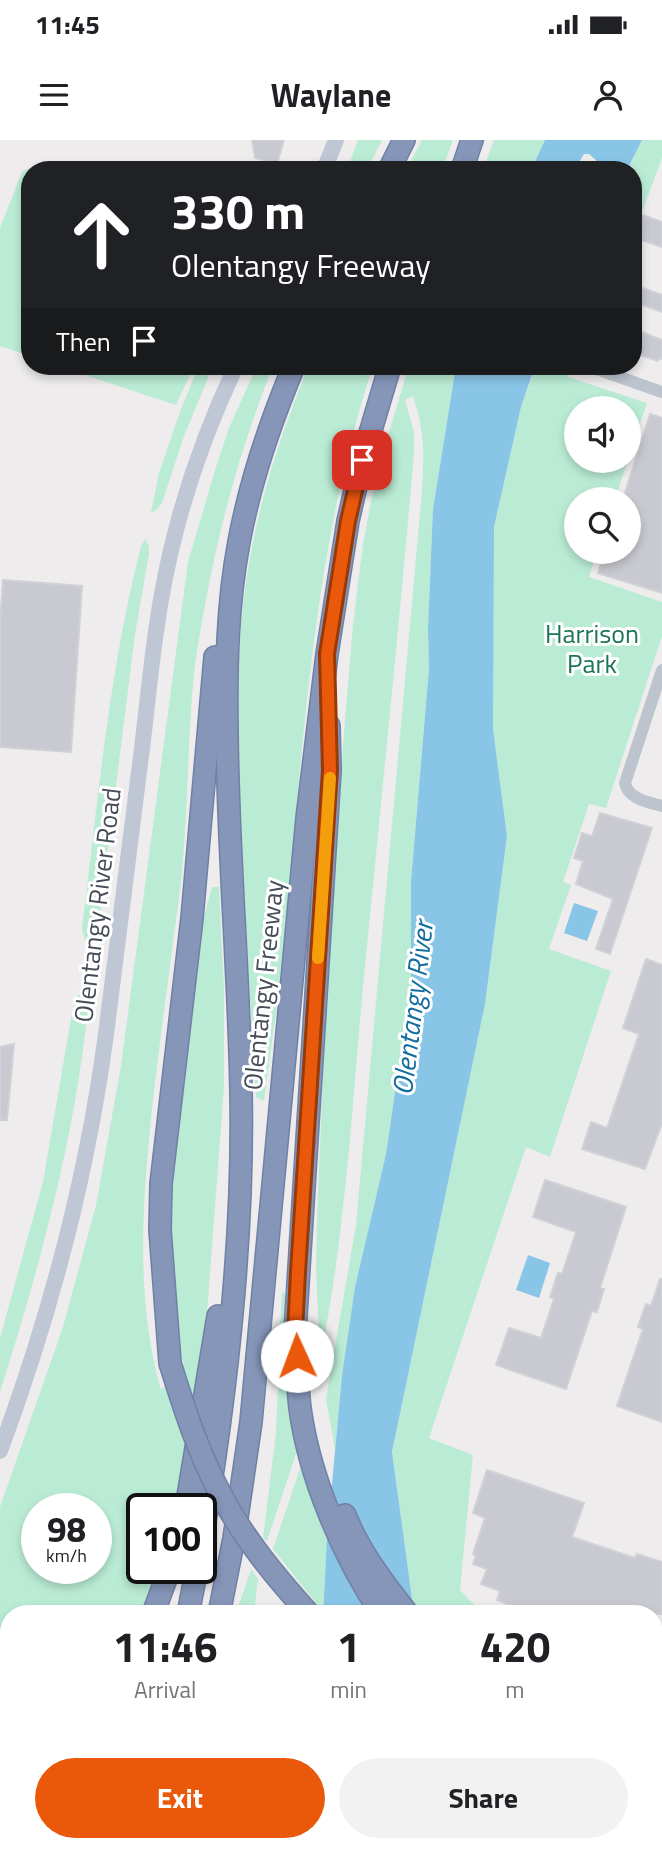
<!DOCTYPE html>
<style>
:root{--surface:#fff;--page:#f2f2f2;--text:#202124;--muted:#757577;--accent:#ea580c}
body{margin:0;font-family:"Titillium Web",sans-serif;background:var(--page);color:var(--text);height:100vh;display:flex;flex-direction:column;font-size:26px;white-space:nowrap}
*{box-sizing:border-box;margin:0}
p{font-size:23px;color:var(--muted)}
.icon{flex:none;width:38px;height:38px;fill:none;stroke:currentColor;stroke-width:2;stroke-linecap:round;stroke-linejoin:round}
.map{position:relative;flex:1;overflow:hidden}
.details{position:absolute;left:0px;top:1465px;width:663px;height:247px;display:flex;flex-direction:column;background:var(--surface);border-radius:28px 28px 0 0;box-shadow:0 4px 10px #0003}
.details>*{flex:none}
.top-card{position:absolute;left:21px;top:21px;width:621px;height:214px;border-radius:28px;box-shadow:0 4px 10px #0003;background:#202124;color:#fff;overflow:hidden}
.controls{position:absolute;left:564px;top:256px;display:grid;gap:14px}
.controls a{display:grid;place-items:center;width:77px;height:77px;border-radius:50%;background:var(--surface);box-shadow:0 4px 10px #0003;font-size:35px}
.speed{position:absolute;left:21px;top:1353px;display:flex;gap:14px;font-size:35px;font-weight:700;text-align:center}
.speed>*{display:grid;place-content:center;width:91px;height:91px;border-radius:50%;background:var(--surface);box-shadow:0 4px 10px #0003;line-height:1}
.speed small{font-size:18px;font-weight:400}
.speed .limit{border:4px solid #111;border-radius:10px;background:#fff;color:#111}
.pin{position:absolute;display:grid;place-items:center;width:60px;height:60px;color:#fff;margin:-30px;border-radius:14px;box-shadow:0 4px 10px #0006}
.me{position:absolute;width:77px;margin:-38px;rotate:358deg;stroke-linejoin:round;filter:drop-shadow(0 0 5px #0008)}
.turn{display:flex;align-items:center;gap:24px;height:147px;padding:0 35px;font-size:32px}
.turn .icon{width:91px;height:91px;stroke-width:2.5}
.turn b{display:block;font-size:49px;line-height:60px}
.then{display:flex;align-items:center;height:66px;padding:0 35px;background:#0003;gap:14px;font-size:26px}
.eta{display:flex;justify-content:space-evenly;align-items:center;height:119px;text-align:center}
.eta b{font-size:42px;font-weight:700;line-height:49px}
.primary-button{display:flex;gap:14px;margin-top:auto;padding:14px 35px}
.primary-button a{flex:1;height:80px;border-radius:42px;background:var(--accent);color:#fff;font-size:28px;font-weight:700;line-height:80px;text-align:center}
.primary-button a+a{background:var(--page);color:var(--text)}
.status{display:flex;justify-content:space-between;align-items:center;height:49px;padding:0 35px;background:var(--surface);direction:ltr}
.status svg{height:19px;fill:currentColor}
header{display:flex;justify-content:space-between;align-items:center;height:91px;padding:0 35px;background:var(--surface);font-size:32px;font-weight:700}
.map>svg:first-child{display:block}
</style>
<div class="status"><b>11:45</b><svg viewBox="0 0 49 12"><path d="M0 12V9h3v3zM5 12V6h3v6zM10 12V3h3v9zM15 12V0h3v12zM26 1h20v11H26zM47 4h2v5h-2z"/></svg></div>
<header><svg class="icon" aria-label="menu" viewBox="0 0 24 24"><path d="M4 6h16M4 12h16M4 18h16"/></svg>Waylane<svg class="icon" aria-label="person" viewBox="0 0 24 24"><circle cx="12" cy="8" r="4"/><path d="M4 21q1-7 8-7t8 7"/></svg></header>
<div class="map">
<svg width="662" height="1710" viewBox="0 0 662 1710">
<rect width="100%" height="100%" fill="#eeecec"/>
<g fill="#baecd5" fill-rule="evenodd">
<path d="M358 0H382L367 30H347Z"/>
<path d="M422 0H453L442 30H406Z"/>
<path d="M494 0H545L531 30H483Z"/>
<path d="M642 0H662V18L642 72 634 74V30H627Z"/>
<path d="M27 29 30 30V216L0 206V88L22 32Z"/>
<path d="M58 226H194L176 265Z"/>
<path d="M199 226H213L184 296 162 363 155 371 151 372 159 333 182 266Z"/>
<path d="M257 226H273C244 299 223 372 208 449 202 481 196 512 193 544 187 612 188 681 180 750 171 820 161 890 153 960 143 1056 134 1156 161 1250L184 1226C164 1146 170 1064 178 983 185 914 195 845 204 777L212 747H219L224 851V947L204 1213 178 1368H142V1428H160L142 1473 9 1474V1599L0 1602V1367L63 1187 96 1065 121 926 188 422 215 330 229 288ZM37 1368H96V1428H37Z"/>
<path d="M309 226H373C311 414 303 612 284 808 279 859 270 910 264 961L256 957C251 868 245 778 241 688 237 600 234 510 249 423 261 354 282 290 309 226Z"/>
<path d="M409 226H456L433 369 428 488 429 528 411 742V842L386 1014 355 1147 342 1235 335 1309 326 1259 356 1085 422 351C424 312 425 293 413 256L405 260 414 292V314C399 488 381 662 364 836 352 964 346 1092 320 1219L316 1129 317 1080 330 761 353 484 363 404 372 357 385 305Z"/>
<path d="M536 226H571L568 237 647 263 628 318V268H576V320H628L615 359H576V411H597L589 437 662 462V496L606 668 589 664 563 742 571 745 549 809 611 831 550 1017 526 1007 429 1298 473 1315 460 1450 482 1473H420L413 1465 392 1312 485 864 507 696 493 589 494 387 521 267Z"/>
<path d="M145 399 149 406V414L135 494 97 797 95 806 90 811 86 804 82 788C98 660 109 531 141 406Z"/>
<path d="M88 843 90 847C78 986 42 1120 0 1252V1198L43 1042 73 867 77 857Z"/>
<path d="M282 1152 285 1153 286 1217 298 1308 267 1401 263 1398 276 1292Z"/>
<path d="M302 1323 327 1398 323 1472 273 1409Z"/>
<path d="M251 1430 258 1439 254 1473H236Z"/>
<path d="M655 1651 662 1659V1710H638L634 1703H654Z"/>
<path d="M9 1653V1703H101L98 1710H0V1654Z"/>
<path d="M220 1703H312V1710H219Z"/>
<path d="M399 1703H506L513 1710H398Z"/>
</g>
<g fill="#89c5e7">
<path d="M545 0H642L627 30H597L596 20 589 14H584L574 30H531Z"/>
<path d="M456 226H535L521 267 494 387 493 589 507 696 485 864 392 1312 414 1473 323 1474 327 1398 342 1235 355 1147 386 1014 411 842V742L429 528 428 488 433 369Z"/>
<path d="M574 763 598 771 587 801 564 793Z"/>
<path d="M528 1115 550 1123 539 1158 516 1150Z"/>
<path d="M312 1703H399L398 1710H312Z"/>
</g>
<g fill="#c9cad1" stroke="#d0d1d7" stroke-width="2">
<path d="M252 0H284L277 23 255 18Z"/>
<path d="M634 72 662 82V107L642 100 635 119H634Z"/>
<path d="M634 145 662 155V172L634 162Z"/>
<path d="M634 189 662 200V219L659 218 658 221 634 213Z"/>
<path d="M650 274 662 278V453L598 433 605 411H628V359H623Z"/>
<path d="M3 440 82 446 71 612 0 607V483Z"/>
<path d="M600 673 652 688 610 814 596 809 613 759 576 744 583 721 574 718 582 693 592 696Z"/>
<path d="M646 819 662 825V983L645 1029 582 1009 591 982 607 988 639 894 623 888Z"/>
<path d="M14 904 7 980H0V907Z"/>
<path d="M545 1040 626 1067 600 1148 604 1149 597 1172 592 1171 566 1249 496 1225 509 1188 541 1198 554 1159 550 1157 558 1133 562 1134 576 1092 533 1077Z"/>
<path d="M660 1139H662V1282L617 1266 643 1189 638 1187 646 1164 651 1166Z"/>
<path d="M487 1330 584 1363 572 1397 635 1418 637 1414 662 1422V1474H520L521 1469 497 1460 500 1451 481 1444 487 1429 473 1424 476 1415 473 1414 485 1378 473 1373Z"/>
</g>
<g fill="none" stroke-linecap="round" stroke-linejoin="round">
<defs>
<g id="highway">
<path d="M389 30 404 0"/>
<path d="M462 30 472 0"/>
<path d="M329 586 330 630 295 1192C297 1217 297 1243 300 1268 309 1336 343 1417 382 1474"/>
<path d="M170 1223 160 1090 161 1044 192 778 215 517"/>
<path d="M186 1368 218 1176"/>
<path d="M345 1375C359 1411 384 1444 408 1474"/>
<path d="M201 1405C226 1258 244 1101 241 952 239 832 228 713 227 593 226 530 227 465 239 402 250 342 270 283 294 226"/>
<path d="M153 1474 170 1428"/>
<path d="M188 1474 197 1428"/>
<path d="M219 1474 234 1398 251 1282 307 678 327 514 348 381 362 320 390 226"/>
<path d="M0 1625 9 1623"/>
<path d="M525 1703 532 1710"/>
<path d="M562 1703 568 1710"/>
<path d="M623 1703 627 1710"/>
<path d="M115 1710 117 1703"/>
<path d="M147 1710 150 1703"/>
</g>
</defs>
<use href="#highway" stroke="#7081a5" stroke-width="24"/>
<g stroke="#bdc4ce" stroke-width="12">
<path d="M591 227 662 252"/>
<path d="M662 530 625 643C628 659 648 662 662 666"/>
</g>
<g stroke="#bfc6d4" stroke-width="16">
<path d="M324 30 336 0"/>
<path d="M0 1311C50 1176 87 1037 106 894 118 801 130 708 141 616 148 562 152 508 162 454 176 375 202 298 236 226"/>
</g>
<use href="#highway" stroke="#8596b9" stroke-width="21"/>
<defs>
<path id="highway-bridge" d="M170 1223C184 1268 198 1312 220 1353 243 1398 276 1437 309 1474"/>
</defs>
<use href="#highway-bridge" stroke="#7081a5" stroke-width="24" stroke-linecap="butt"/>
<use href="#highway-bridge" stroke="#8596b9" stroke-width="21"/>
</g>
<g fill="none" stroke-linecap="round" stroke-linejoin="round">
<defs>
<path id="route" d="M297 1216 295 1192 298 1132 330 630 327 514 348 381 362 320"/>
</defs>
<use href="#route" stroke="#983908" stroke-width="18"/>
<use href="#route" stroke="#ea580c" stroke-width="12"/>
<path stroke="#f59e0b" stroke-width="12" d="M318 818 330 638"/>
</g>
<g text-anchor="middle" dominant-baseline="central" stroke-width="6" stroke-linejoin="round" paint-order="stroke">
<g font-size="26" fill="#1a7555" stroke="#fff">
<text x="592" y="493">Harrison<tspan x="592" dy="30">Park</tspan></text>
</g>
<g font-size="26" fill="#454c58" stroke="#fff">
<text transform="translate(97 765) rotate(-83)">Olentangy River Road</text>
<text transform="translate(263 845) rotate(-84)">Olentangy Freeway</text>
</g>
<g font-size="28" font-style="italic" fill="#126c9e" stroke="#fff">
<text transform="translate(412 868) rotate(-83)">Olentangy River</text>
</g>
</g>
</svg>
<div class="controls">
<a><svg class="icon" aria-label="sound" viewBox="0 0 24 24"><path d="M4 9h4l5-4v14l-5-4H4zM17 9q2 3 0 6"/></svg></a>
<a><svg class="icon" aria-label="search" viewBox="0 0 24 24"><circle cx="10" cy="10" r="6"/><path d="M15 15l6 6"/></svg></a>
</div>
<div class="speed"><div>98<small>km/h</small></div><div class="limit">100</div></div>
<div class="pin" style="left:362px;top:320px;background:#d93025"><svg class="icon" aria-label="arrive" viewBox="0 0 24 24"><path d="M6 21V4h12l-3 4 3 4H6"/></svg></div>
<svg class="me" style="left:297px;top:1216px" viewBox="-20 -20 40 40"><circle r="19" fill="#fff"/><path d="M0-13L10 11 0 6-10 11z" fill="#ea580c"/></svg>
<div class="top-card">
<div class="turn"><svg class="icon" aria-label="ahead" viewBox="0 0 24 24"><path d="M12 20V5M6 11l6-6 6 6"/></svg><div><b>330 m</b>Olentangy Freeway</div></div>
<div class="then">Then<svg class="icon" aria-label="arrive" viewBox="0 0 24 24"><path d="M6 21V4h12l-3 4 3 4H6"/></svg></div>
</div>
<section class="details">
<div class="eta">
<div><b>11:46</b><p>Arrival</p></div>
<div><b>1</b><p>min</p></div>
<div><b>420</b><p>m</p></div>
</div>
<div class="primary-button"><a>Exit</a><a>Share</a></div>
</section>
</div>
